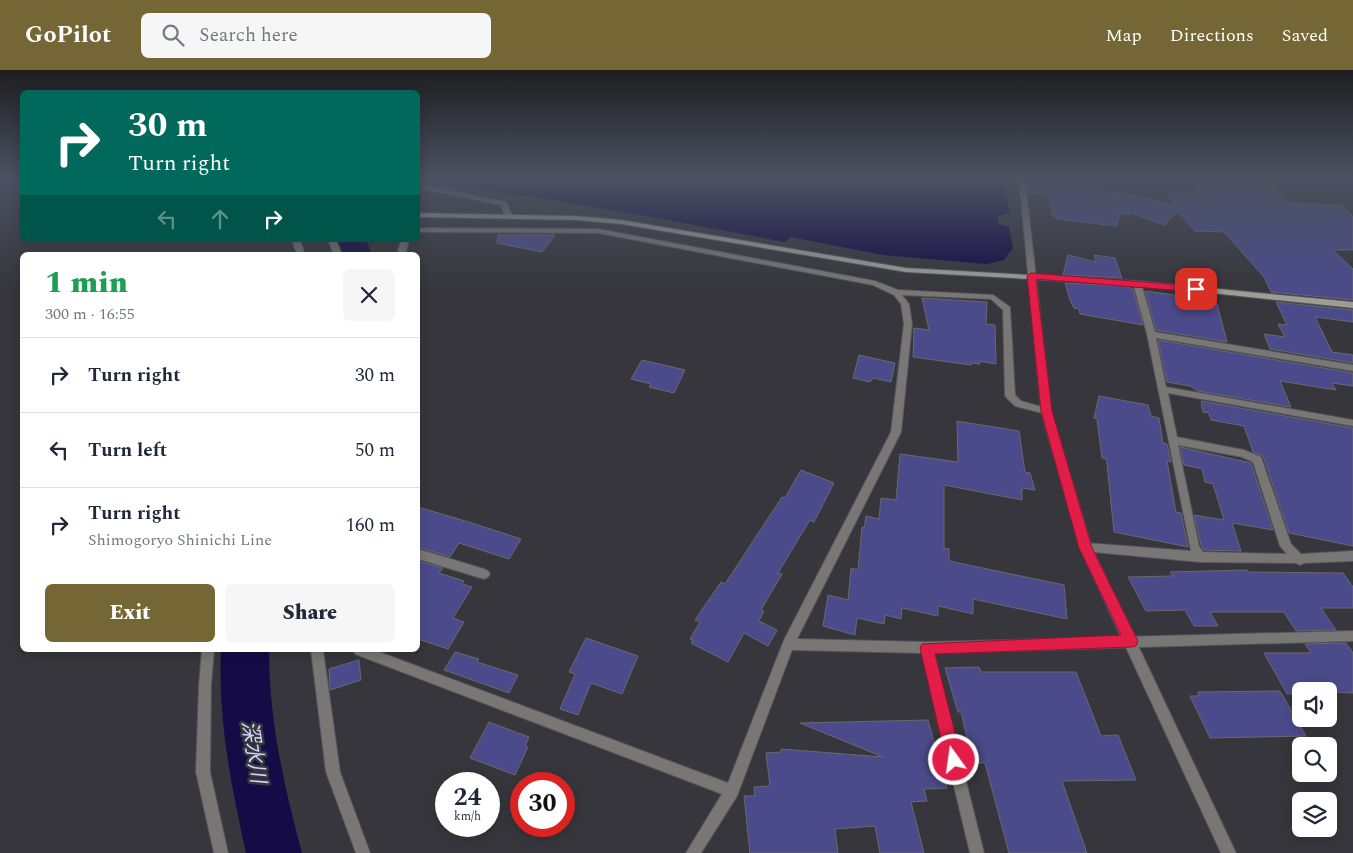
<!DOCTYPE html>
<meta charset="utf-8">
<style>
:root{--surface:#fff;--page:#f6f6f7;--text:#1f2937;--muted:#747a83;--line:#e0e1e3;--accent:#746735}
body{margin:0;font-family:Spectral,"Noto Sans JP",serif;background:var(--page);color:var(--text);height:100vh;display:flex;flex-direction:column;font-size:19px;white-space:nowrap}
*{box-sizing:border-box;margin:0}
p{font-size:16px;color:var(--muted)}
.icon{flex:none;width:28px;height:28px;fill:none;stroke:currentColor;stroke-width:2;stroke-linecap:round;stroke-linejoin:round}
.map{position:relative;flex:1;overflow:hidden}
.panel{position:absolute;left:20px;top:182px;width:400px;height:400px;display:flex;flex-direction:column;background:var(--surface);border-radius:8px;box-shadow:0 2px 12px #0003}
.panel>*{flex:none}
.top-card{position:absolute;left:20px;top:20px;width:400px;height:152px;border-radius:8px;box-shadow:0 2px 12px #0003;background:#00695c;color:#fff;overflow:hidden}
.buttons{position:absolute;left:1292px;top:612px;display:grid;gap:10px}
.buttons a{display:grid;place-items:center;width:45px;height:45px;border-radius:8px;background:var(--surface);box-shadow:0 2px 12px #0003;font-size:25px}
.speed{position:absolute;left:435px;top:702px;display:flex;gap:10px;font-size:25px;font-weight:700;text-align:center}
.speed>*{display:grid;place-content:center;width:65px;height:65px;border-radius:50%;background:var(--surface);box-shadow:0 2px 12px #0003;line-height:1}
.speed small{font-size:12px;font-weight:400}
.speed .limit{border:8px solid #d22;background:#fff;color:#111}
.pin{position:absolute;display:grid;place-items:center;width:42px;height:42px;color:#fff;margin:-21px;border-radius:10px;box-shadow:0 2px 8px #0006}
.me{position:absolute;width:55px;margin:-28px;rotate:346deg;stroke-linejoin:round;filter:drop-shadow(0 0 4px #0008)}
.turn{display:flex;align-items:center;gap:18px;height:105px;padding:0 25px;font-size:22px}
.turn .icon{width:65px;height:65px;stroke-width:2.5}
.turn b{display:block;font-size:35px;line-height:42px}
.lanes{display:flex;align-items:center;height:48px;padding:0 25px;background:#0003;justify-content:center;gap:25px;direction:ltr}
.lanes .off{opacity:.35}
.round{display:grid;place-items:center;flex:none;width:52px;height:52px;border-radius:8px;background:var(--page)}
.head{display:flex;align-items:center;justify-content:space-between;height:85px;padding:0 25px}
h1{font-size:30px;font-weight:800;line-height:38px;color:#1e9e55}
.button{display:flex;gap:10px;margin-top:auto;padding:10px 25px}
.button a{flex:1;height:58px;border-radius:8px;background:var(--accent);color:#fff;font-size:20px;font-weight:800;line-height:58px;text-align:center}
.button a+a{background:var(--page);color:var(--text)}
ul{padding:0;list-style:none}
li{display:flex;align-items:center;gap:15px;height:75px;padding:0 25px;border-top:1px solid var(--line)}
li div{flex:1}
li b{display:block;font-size:19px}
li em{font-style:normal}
header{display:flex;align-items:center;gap:30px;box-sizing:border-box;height:70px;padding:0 25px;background:var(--accent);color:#fff}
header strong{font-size:24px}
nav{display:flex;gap:28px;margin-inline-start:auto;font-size:18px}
.search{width:350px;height:45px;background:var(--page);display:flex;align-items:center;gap:12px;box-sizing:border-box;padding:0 18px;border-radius:8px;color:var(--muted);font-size:19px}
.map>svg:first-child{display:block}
</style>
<header>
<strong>GoPilot</strong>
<div class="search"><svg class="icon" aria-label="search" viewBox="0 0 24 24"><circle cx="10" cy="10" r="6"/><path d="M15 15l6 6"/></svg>Search here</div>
<nav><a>Map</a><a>Directions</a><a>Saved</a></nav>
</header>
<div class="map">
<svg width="1353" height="783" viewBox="0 0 1353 783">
<rect width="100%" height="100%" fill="#36363c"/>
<path fill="#150b47" d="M434 109H1007L1006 120 1010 143 998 146V154L1009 157 1013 178 1004 190 987 194 883 185 791 167 785 172 630 143 438 112Z"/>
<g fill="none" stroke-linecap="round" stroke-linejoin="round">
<g fill="#150b47" fill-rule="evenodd">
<path d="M338 170H366L372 185H342Z"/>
<path d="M221 580H269C269 650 284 716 302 783H246C231 715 218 650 221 580Z"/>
</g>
</g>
<g fill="#4b4b8b" stroke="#68696f">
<path d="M1027 109H1081L1085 111 1086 117 1176 135 1168 124H1200L1192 111 1269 113 1288 133 1341 135 1353 147V180H1333L1353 199V230L1271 222 1264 207 1224 162 1195 161 1178 141 1164 155 1129 142V145L1120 143 1117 156 1057 149 1056 147 1053 146 1047 124 1028 122Z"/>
<path d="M498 165H555L542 182 497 173Z"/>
<path d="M1068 185 1096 192 1094 185 1115 188 1122 208 1063 205Z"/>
<path d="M1065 213 1125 216 1133 219 1143 255 1080 244 1079 239 1074 238 1070 230Z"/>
<path d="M1145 221 1196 228V230L1217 234 1227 272 1156 260Z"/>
<path d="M922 228 987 232 986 254 995 255 996 294 979 291 980 294 971 293V295L913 287 914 258 929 260Z"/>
<path d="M1276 232 1353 240V252L1315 247 1332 282 1353 285V293L1270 279 1264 264 1285 267 1278 254 1287 255Z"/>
<path d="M1158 270 1353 303V316L1332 313 1336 320 1280 311 1291 337 1198 321 1190 316 1167 312Z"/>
<path d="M859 285 895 293 891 312 873 308 870 312 853 308Z"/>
<path d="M642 290 685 300 674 323 649 317 651 314 631 309Z"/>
<path d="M1099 326 1148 335 1151 346 1159 348 1163 373 1167 374 1171 392 1167 391 1176 442 1181 443 1188 477 1114 462 1107 394 1106 389 1102 388 1097 349 1094 348Z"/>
<path d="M1201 331 1353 358V476L1289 463 1263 386 1253 382 1244 356 1211 350 1209 343 1203 342Z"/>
<path d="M957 351 1019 361 1025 402 1030 403 1035 420 1022 418V430L944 415V478L949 479V491L1064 515 1067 549 973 529V544L938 536V546L902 538 901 549 885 545 884 554 857 548 855 565 823 556 828 525 848 530 851 498 858 500 862 457 864 458 866 446 879 449 881 428 896 430 900 384 958 392Z"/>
<path d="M1180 377 1251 393 1273 460 1232 453 1241 481 1204 480 1201 475 1194 445 1224 450 1213 414 1205 412 1202 399 1184 395Z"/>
<path d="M801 400 834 413 814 452 810 450 778 503 782 504 761 540 764 541 759 551 777 560 768 576 744 563 728 592 691 573 693 570 690 569 700 552 695 550 721 512 725 514 782 427 785 428Z"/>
<path d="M418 437 472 453 521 469 509 489 459 473 450 487 418 477Z"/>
<path d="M418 491 443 498 439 503 464 511 462 514 472 517 453 548 464 552 448 579 418 569Z"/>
<path d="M1247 500V502L1343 503 1353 517V538H1321L1336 560 1296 561 1284 542H1210L1218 556H1194L1185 540 1146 541 1128 507 1173 506 1170 502Z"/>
<path d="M586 568 638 586 622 624 591 613 578 645 560 639 575 604 569 602Z"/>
<path d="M1346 573 1353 583V623L1301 621V623L1287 624 1264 583H1311L1305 574Z"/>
<path d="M455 582 479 589 477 592 518 605 509 623 444 600Z"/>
<path d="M359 590 361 610 330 620 329 599Z"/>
<path d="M979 597 981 602H1076L1101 666 1118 665 1136 710 1062 711 1087 783H1009L985 693H973L961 642H958L945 598Z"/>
<path d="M1280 621 1306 666 1210 668 1190 626H1199L1198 622Z"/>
<path d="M928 650 947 718 924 719 927 731 911 732 924 783H880L875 756 835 759 838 783H750L744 726H755L754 717 770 716 766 683 781 682V679L883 687 800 653Z"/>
<path d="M489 652 529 667 525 676 528 677 515 705 470 688Z"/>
</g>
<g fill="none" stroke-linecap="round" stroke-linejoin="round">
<defs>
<g id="minor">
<path d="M418 111 426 116 506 132 513 147 506 149 501 135 422 119 418 116Z"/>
<path d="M418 158 598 159 875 211 898 220 993 225 1010 237 1015 325 1021 331 1049 339 1051 341 1049 343 1046 344 1015 336 1005 326 1003 240 991 229 902 225 909 234 912 254 901 362 797 569 927 572 1353 561V571L934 583 984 783H970L922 583 792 580 737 726 701 783H686L722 724 355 584 353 580H374L728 713 784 570 891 362 904 254 901 234 894 225 873 215 598 163 418 162Z"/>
<path d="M292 170H300L305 185H297Z"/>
<path d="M328 170H336L342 185H334Z"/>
<path d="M401 170H409L405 185H397Z"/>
<path d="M1134 211H1137L1141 213 1155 262 1353 295V301L1156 268 1166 317 1353 350V356L1168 323 1177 367 1244 380 1261 387 1291 474 1301 484 1353 481V491L1304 493 1300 495 1296 493 1200 492 1082 481 1080 478 1082 475 1086 473 1191 481 1147 264 1133 213ZM1178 375 1242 387 1253 392 1280 476 1287 484 1203 482 1199 476Z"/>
<path d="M418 479 484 499 488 501 490 504 488 507 484 509 418 489Z"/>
<path d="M202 580H214L211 615 210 702 228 783H214L196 702 199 615Z"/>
<path d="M311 580H323L340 702 370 783H356L326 702Z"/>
</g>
<path id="tertiary" d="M1019 109H1025L1051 341 1092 478 1236 783H1221L1080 478 1041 341Z"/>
<path id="secondary" d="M418 143 576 146 621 150 906 198 1137 211 1353 232V238L1137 215 906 202 621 154 576 150 418 147Z"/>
</defs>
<use href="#minor" stroke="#545459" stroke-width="2"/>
<use href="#tertiary" stroke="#545459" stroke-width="2"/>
<use href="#secondary" stroke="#545459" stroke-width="2"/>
<use href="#minor" fill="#787775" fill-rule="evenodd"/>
<use href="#tertiary" fill="#787775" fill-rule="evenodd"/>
<use href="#secondary" fill="#9d9c97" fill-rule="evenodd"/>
</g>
<linearGradient id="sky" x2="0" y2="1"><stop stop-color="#1e1e21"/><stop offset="0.5" stop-color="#4c5261"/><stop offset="1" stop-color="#4c5261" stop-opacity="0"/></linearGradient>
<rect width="1353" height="218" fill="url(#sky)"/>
<path fill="#e11d48" stroke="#92132f" d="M1031 203 1196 216 1200 219 1196 222 1036 209 1052 341 1092 478 1138 571 1136 576 1131 577 935 584 962 690 960 695 954 698 949 695 946 690 920 578 922 574 1121 565 1079 478 1041 341 1027 206Z"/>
<g text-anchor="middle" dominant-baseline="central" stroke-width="5" stroke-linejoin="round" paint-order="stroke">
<g font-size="21" font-style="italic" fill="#d2d5fc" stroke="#36363c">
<text transform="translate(253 682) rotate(81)">深水川</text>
</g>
</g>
</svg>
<div class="buttons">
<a><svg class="icon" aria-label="sound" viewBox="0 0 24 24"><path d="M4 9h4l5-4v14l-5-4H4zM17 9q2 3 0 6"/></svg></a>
<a><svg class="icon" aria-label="search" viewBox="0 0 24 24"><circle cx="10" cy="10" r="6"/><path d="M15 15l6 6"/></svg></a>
<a><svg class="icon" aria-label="layers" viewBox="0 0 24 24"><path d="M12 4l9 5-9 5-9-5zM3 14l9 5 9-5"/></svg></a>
</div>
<div class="speed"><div>24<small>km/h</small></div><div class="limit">30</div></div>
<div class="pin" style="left:1196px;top:219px;background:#d93025"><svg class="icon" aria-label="arrive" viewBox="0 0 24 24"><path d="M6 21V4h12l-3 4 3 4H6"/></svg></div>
<svg class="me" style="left:954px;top:690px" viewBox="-20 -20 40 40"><circle r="17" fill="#e11d48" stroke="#fff" stroke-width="3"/><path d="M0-11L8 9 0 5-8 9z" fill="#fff"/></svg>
<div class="top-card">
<div class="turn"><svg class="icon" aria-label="right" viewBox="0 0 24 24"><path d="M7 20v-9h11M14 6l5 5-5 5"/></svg><div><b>30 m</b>Turn right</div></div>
<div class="lanes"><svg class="icon off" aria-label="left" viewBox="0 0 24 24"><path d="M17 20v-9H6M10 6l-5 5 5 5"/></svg><svg class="icon off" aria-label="ahead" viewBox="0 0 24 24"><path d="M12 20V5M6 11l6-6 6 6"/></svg><svg class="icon" aria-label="right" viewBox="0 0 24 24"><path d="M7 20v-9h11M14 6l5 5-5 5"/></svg></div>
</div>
<section class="panel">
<div class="head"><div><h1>1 min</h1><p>300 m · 16:55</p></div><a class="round"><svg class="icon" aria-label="close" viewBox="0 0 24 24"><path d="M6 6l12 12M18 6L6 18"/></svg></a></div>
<ul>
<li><svg class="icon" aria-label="right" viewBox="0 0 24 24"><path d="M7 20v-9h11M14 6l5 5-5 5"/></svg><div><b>Turn right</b></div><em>30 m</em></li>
<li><svg class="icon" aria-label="left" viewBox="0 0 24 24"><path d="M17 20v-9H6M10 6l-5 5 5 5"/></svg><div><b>Turn left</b></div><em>50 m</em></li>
<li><svg class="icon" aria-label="right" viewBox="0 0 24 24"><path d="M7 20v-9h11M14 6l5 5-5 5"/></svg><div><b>Turn right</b><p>Shimogoryo Shinichi Line</p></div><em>160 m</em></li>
</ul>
<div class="button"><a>Exit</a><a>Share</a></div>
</section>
</div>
